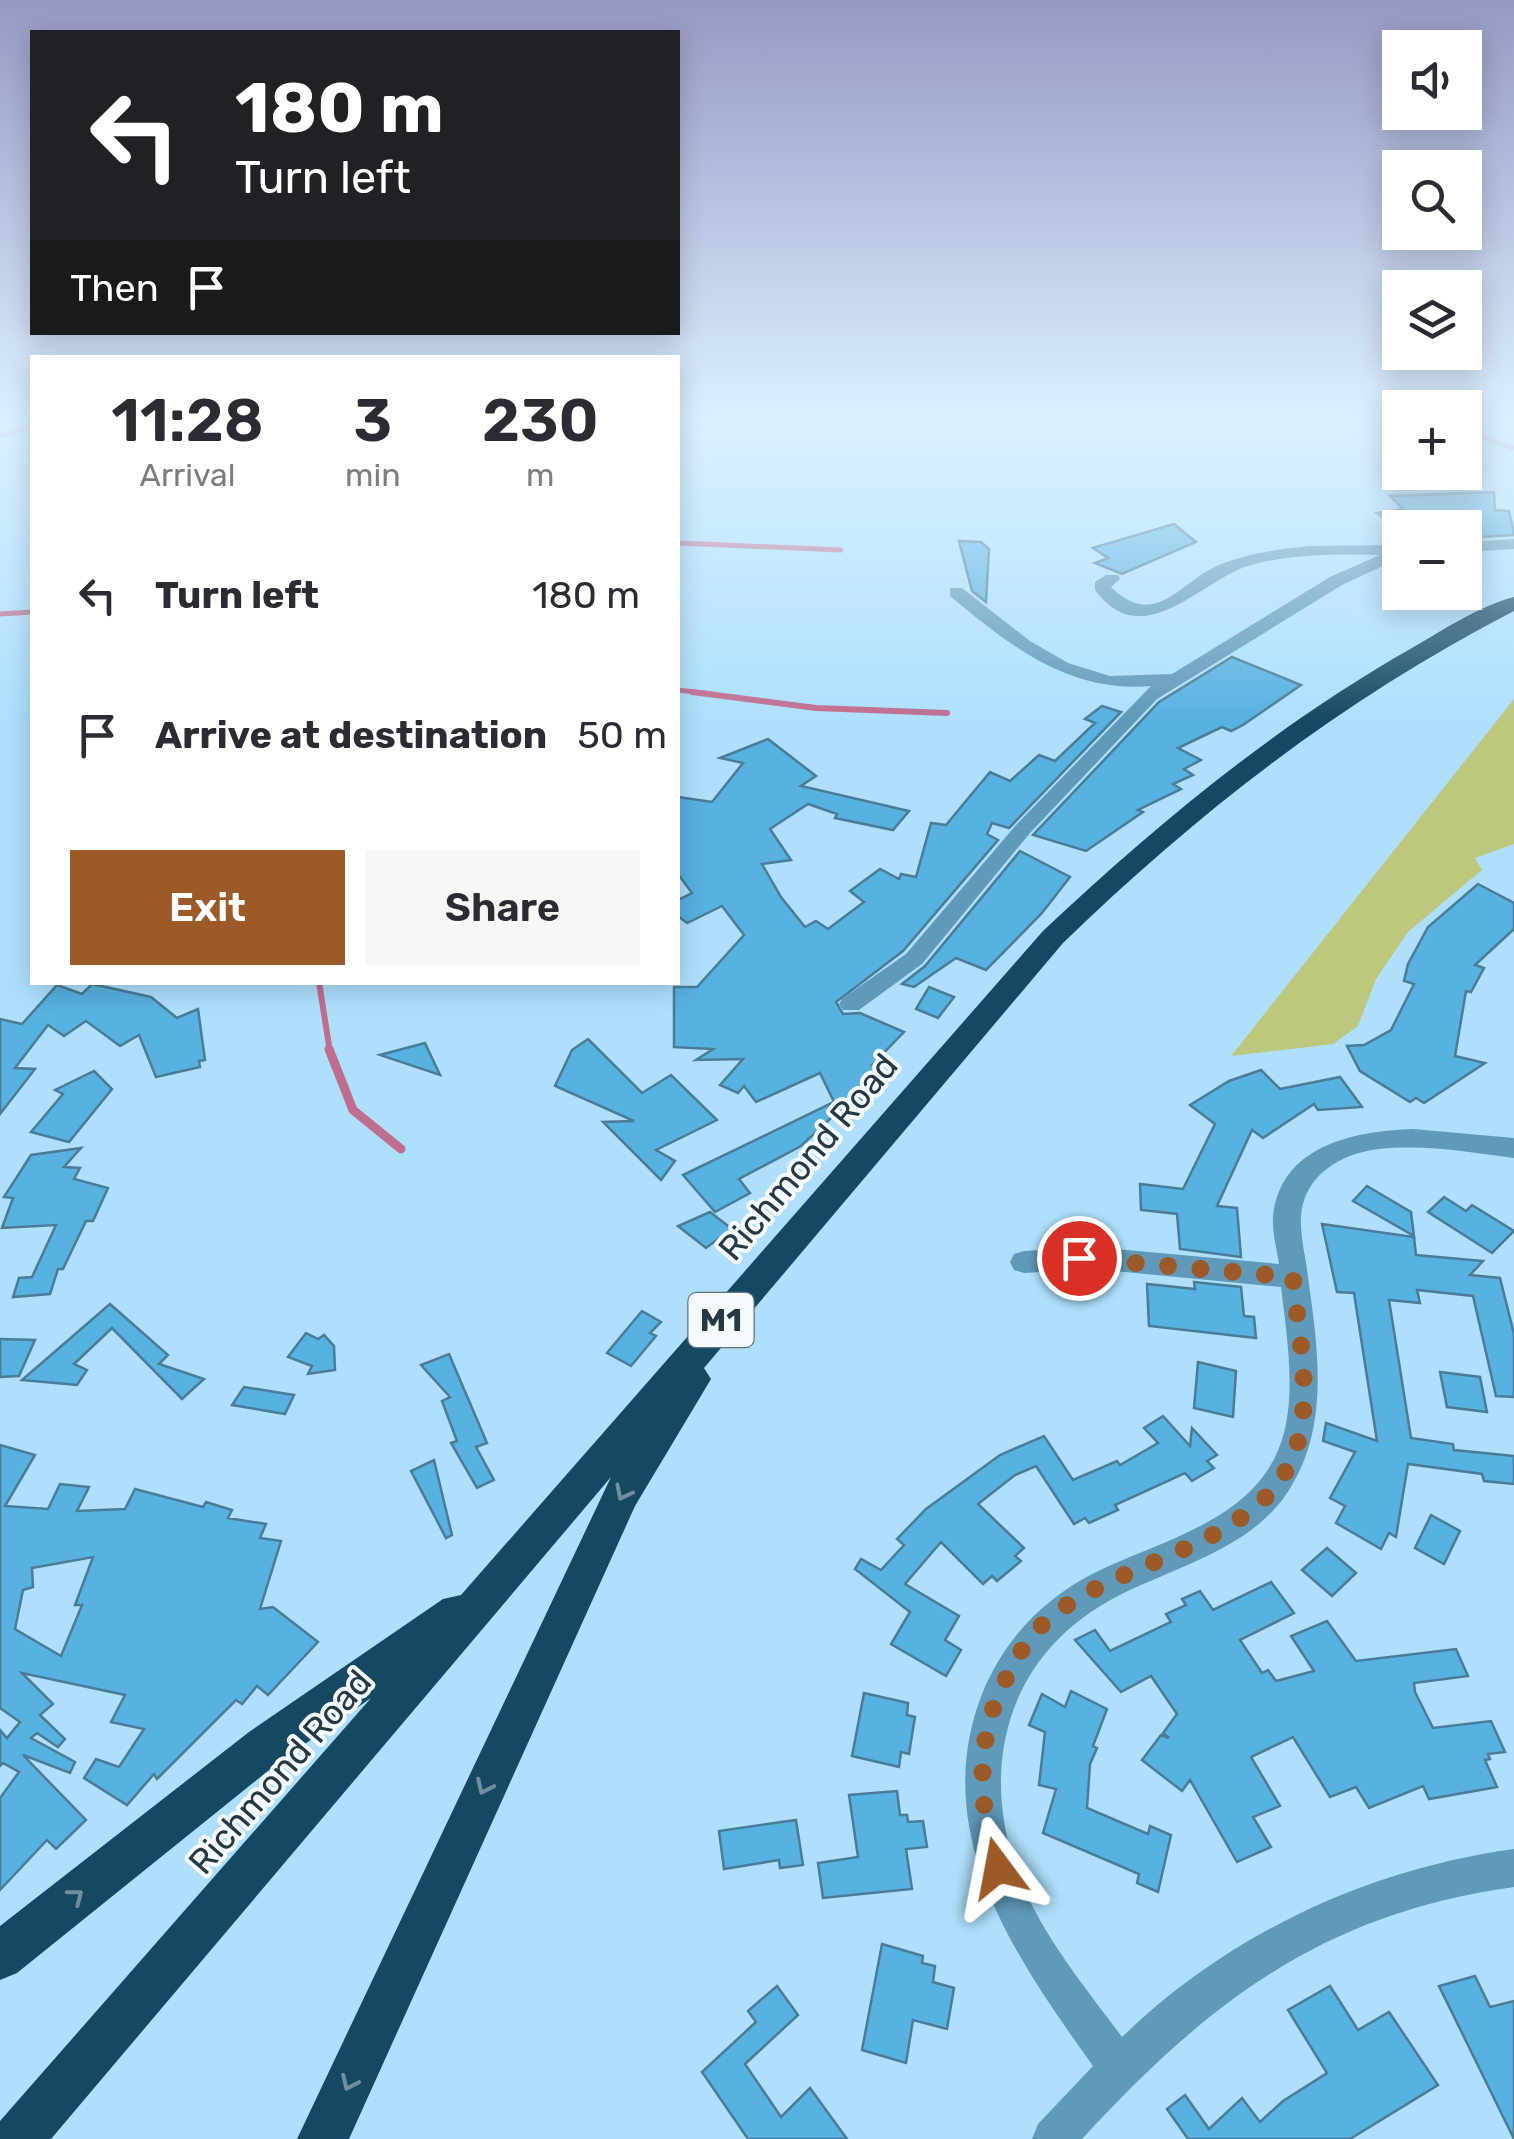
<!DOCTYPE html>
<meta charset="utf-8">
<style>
:root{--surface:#fff;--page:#f7f7f7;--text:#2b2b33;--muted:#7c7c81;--accent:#9c5a28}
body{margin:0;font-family:Rubik,sans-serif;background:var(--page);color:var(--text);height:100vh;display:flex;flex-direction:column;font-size:38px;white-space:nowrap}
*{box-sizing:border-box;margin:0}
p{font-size:32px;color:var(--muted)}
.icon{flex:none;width:55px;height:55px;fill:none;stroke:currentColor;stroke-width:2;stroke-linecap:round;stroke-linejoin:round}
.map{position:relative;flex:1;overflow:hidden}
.sheet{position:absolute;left:30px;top:355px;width:650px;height:630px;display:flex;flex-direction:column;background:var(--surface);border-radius:0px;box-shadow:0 5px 25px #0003}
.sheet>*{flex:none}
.guide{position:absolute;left:30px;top:30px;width:650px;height:305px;border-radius:0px;box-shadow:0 5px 25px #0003;background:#202124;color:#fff;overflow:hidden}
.tools{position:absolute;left:1382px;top:30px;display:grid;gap:20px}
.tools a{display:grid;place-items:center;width:100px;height:100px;border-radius:0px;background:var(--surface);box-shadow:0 5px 25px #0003;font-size:50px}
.pin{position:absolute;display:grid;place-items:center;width:85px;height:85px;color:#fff;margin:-42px;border:5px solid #fff;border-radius:50%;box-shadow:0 2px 10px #0007}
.me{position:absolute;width:110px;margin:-55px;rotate:347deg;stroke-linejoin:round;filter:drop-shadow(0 0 8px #0008)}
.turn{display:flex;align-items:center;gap:35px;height:210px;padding:0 40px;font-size:45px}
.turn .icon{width:130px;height:130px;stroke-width:2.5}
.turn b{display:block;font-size:70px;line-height:85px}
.then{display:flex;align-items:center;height:95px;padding:0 40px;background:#0003;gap:20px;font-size:38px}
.eta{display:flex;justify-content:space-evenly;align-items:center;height:170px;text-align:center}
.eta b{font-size:60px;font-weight:600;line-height:70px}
.button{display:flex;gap:20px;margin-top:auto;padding:20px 40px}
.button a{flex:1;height:115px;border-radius:0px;background:var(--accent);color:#fff;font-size:40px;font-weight:600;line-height:115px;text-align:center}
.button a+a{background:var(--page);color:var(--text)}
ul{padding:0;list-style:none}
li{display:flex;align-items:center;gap:30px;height:140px;padding:0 40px}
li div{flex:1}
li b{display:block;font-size:38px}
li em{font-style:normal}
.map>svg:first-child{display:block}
</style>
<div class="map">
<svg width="1514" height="2139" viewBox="0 0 1514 2139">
<rect width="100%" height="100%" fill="#aee0fe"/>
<path fill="#bdc77e" d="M1514 699V844L1475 858 1482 870 1408 932 1376 979 1358 1026 1333 1044 1231 1056Z"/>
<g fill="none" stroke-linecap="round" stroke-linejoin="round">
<g stroke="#c06e8f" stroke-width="5">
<path d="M1465 432 1514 448"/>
<path d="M0 436 32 427"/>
<path d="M678 543 841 550"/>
<path d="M0 614 32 612"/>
<path d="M678 690 712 694"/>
</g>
<g stroke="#c06e8f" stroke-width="6">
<path d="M692 692 816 708 947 713"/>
<path d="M319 982 330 1052"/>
</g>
<path stroke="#c06e8f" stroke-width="9" d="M329 1049 353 1110 401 1149"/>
</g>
<g fill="#57b1e1" stroke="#4c7b96" stroke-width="2.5" fill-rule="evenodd">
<path d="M1494 492 1495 510 1509 511 1514 535 1480 537 1465 534V528H1397L1377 513 1403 509 1390 496Z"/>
<path d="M1174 524 1196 542 1122 574 1095 563 1108 558 1093 548Z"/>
<path d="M959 541 981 542 989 549 986 602 972 591Z"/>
<path d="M1232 657 1301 685 1243 725 1231 731 1222 727 1178 748 1201 760 1184 769 1193 775 1173 784 1181 789 1138 810 1143 812 1086 851 1033 835 1159 702Z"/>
<path d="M1102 706 1121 712 1009 828 992 823 987 834 998 840 903 951 836 1002 843 1014 860 1013 904 1032 872 1065 891 1074 852 1110 844 1106 801 1146 739 1179 750 1193 715 1212 683 1175 834 1102 820 1073 756 1102 744 1086 738 1093 720 1085 743 1059 696 1060 713 1049 674 1047V987H697L744 935 722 906 687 923 678 916V900L692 893 678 874V797L712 802 743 763 720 758 768 739 816 776 801 786 909 811 893 830 835 818 837 814 808 804 770 829 791 860 762 864 781 897 805 927 816 921 828 929 864 902 850 891 880 869 899 879 901 874 916 877 931 823 946 825 990 772 1010 781 1039 755 1055 761 1095 723 1085 719Z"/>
<path d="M1020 851 1070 877 1042 913 986 970 956 958 914 987 902 984 925 966Z"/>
<path d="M1478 884 1514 903V929L1475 965 1484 968 1471 992 1466 991 1455 1056 1485 1063 1424 1103 1416 1098 1410 1102 1360 1071 1347 1046 1364 1045 1391 1030 1414 984 1404 981 1408 964 1428 927Z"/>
<path d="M92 984 151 997 177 1018 198 1009 205 1060 199 1061 200 1067 156 1077 139 1035 120 1046 86 1021 64 1036 48 1025 15 1068 35 1069 0 1114V1019L22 1024 57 985 82 994Z"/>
<path d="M929 987 954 997 938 1018 916 1009Z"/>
<path d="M588 1039 642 1093 671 1075 717 1120 656 1150 675 1161 661 1180 603 1122 634 1121 555 1086 572 1050Z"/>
<path d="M425 1043 440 1075 380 1055Z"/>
<path d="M1261 1070 1280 1089 1340 1077 1362 1107 1318 1110 1314 1104 1263 1138 1252 1130 1217 1206 1237 1208 1241 1257 1180 1249 1177 1214 1141 1210 1140 1184 1183 1189 1215 1124 1190 1105 1229 1081Z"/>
<path d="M94 1071 112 1089 69 1142 31 1132 63 1094 55 1090Z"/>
<path d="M81 1148 64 1167 80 1168 74 1179 108 1188 93 1221H86L63 1269H58L50 1294 13 1297 19 1278 32 1277 56 1225 2 1228 13 1198 4 1197 31 1155Z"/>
<path d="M1367 1186 1411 1212 1414 1236 1353 1201Z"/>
<path d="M1444 1197 1466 1211 1472 1205 1514 1231 1492 1253 1428 1212Z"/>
<path d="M710 1212 732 1229 706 1248 678 1226Z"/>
<path d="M1322 1224 1414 1237 1416 1255 1483 1261 1470 1275 1500 1278 1514 1334V1397L1496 1396 1473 1296 1417 1290 1420 1303 1389 1300 1411 1438 1453 1444 1454 1450 1514 1456V1484L1484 1481 1482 1474 1408 1464 1396 1537 1389 1533 1381 1549 1336 1523 1345 1506 1330 1498 1355 1452 1323 1441 1326 1423 1377 1441 1354 1293 1337 1292Z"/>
<path d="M1194 1282 1241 1287 1244 1316 1254 1317 1256 1338 1149 1326 1147 1284 1195 1289Z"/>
<path d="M110 1304 168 1355 159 1364 204 1379 182 1399 112 1328 74 1364 87 1370 77 1385 22 1380Z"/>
<path d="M642 1311 661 1322 650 1333 656 1336 631 1366 607 1353Z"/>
<path d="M306 1333 318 1339 324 1335 334 1346 335 1370 308 1374 312 1366 288 1357Z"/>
<path d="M0 1339 35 1340 19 1376 0 1377Z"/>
<path d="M449 1354 487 1443 476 1447 494 1480 477 1488 451 1443 457 1441 442 1401 450 1397 421 1365Z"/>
<path d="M1198 1362 1236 1371 1233 1417 1194 1408Z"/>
<path d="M1440 1372 1480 1377 1487 1412 1447 1407Z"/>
<path d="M244 1387 294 1395 285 1414 232 1405Z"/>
<path d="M1163 1416 1190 1446 1192 1428 1217 1455 1207 1461 1214 1468 1192 1481 1185 1473 1115 1505 1118 1510 1089 1523 1085 1518 1074 1524 1036 1466 1015 1475 978 1504 1024 1548 1015 1556 1021 1561 997 1581 992 1576 983 1584 941 1542 905 1584 959 1616 945 1640 961 1650 946 1676 891 1644 910 1612 855 1569 861 1559 881 1570 904 1545 897 1539 926 1509 1000 1455 1044 1436 1073 1480 1117 1461 1120 1465 1158 1443 1144 1428Z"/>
<path d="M0 1445 35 1455 5 1506 48 1509 60 1484 89 1487 77 1511 125 1509 135 1489 203 1507 206 1502 232 1510 228 1518 266 1524 260 1538 281 1541 260 1609 273 1607 318 1642 268 1695 257 1686 242 1704 236 1700 157 1779 154 1774 127 1805 84 1778 96 1759 119 1767 144 1729 111 1722 125 1695 22 1673 53 1704 40 1715 65 1739 58 1747 37 1733 31 1738 75 1762 70 1773 23 1755 86 1820 56 1849 47 1840 0 1890V1798L19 1772 3 1763 0 1766V1730L7 1738 20 1722 0 1708ZM93 1557 75 1605H82L61 1656 15 1629 23 1590 33 1587 32 1568Z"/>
<path d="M434 1460 452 1535 446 1538 411 1471Z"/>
<path d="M1431 1515 1460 1531 1444 1564 1415 1548Z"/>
<path d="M1327 1548 1356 1573 1332 1596 1302 1570Z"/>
<path d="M1271 1582 1294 1613 1240 1640 1262 1673 1268 1670 1276 1681 1314 1671 1291 1636 1327 1621 1356 1661 1456 1649 1468 1676 1414 1683 1415 1692 1433 1728 1491 1721 1505 1752 1488 1754 1490 1759 1485 1760 1497 1787 1429 1799 1423 1786 1369 1808 1356 1787 1330 1797 1293 1737 1251 1757 1280 1806 1253 1817 1271 1847 1237 1862 1190 1780 1182 1791 1142 1760 1161 1735 1169 1738 1163 1733 1177 1714 1151 1676 1121 1692 1075 1640 1095 1630 1110 1651 1171 1622 1166 1614 1186 1605 1182 1599 1200 1591 1213 1610Z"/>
<path d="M1071 1691 1107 1709 1093 1746 1097 1748 1090 1764 1087 1808 1148 1834 1150 1826 1171 1835 1158 1892 1137 1883 1139 1874 1043 1833 1056 1789 1039 1785 1045 1732 1029 1725 1042 1694 1065 1707Z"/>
<path d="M864 1693 908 1703 907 1715 915 1717 909 1754 901 1752 899 1767 852 1756Z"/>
<path d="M897 1791 900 1815H907L908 1822 923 1821 927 1847 906 1849 912 1889 823 1898 818 1863 858 1857 849 1795Z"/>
<path d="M796 1820 803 1865 780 1868 779 1860 724 1869 719 1831Z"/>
<path d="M882 1944 923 1956 922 1963 935 1966 933 1982 954 1988 947 2029 913 2020 906 2063 862 2050Z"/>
<path d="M1475 1976 1490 2007 1514 2001V2139L1439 1986Z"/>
<path d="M777 1986 798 2015 745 2064 781 2117 810 2088 847 2139H748L702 2072 756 2022 748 2011Z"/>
<path d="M1330 1986 1358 2030 1389 2012 1438 2085 1350 2139H1188L1167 2109 1185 2095 1209 2129 1242 2098 1260 2122 1283 2101 1327 2073 1288 2010Z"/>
</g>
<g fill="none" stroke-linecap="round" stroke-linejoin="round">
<g fill="#6099ba" fill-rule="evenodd">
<path d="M1514 539V549L1465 552V542Z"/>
<path d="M1310 546 1395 545 1400 546V558L1342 585 1157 699 1030 833 922 964 859 1010H843L839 1004 843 998 906 954 1016 825 1151 686C1069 693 1010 646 950 596V588H962L1030 641 1068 663 1110 676 1172 674 1330 577 1380 555C1337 554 1292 554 1251 565 1202 578 1144 656 1095 590V582L1106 575H1118L1120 579 1111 587C1156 631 1180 581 1219 565 1248 553 1280 549 1310 546Z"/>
<path d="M1413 1129 1514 1138V1158C1470 1152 1423 1144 1379 1149 1341 1153 1303 1176 1301 1217 1300 1237 1306 1258 1308 1277 1318 1349 1330 1426 1289 1490 1253 1548 1175 1567 1118 1596 1002 1655 974 1778 1026 1893 1050 1945 1088 1991 1122 2037 1228 1934 1368 1869 1514 1849V1887C1324 1913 1208 2002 1082 2139H1032L1038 2124 1093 2066C1015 1957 928 1833 982 1694 1004 1640 1041 1601 1092 1574 1153 1543 1240 1525 1274 1459 1300 1410 1287 1339 1281 1287L1094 1269 1024 1273 1014 1270 1010 1262 1014 1254 1024 1251 1094 1247 1279 1264C1277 1250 1272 1232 1273 1217 1280 1145 1355 1131 1413 1129Z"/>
</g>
<path fill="#154862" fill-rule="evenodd" d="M1514 597V611C1345 698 1199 811 1063 943L704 1368 711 1379 635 1506 349 2139H297L611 1477 51 2139H0V2121L371 1698 279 1762 17 1973 0 1980V1926L249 1732 443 1599 461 1595 1043 931C1157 824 1276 725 1412 648 1443 630 1479 606 1514 597Z"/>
</g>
<defs><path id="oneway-chevron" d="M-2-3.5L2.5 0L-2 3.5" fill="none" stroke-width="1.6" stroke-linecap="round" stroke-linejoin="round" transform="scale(2.5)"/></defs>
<g stroke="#6f8fa0">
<use href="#oneway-chevron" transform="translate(623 1493) rotate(117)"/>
<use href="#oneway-chevron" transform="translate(484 1787) rotate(115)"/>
<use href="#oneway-chevron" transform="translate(76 1896) rotate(-38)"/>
<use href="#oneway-chevron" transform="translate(349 2083) rotate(115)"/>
</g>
<linearGradient id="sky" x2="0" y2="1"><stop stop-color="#9898c4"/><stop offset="0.58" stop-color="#dbf1ff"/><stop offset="1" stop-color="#dbf1ff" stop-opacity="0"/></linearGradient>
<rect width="1514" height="721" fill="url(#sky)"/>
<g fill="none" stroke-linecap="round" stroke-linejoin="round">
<path stroke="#9c5a28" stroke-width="18" stroke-dasharray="0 32.4" d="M998 1868C980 1813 975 1750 998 1696 1009 1671 1022 1645 1042 1625 1108 1561 1245 1552 1289 1465 1317 1410 1298 1337 1293 1277L1079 1258"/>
</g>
<g text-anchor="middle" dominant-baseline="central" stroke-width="8" stroke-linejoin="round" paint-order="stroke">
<rect fill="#f5fafd" stroke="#63737c" stroke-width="2.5" x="688.5" y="1293" width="65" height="54" rx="8"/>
<g font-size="32" font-weight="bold" fill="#253945">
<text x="721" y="1320">M1</text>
</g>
<g font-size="35" fill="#253945" stroke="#f5fafd">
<text transform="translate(808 1157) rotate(-50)">Richmond Road</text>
<text transform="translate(280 1772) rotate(-49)">Richmond Road</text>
</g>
</g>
</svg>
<div class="tools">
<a><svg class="icon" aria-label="sound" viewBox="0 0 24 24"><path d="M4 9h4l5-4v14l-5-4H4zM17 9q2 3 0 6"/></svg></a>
<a><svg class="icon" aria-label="search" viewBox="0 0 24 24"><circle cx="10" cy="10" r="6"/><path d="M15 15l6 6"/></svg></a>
<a><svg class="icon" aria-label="layers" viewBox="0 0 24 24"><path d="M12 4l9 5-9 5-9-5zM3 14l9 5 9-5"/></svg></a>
<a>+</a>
<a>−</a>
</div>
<div class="pin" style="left:1079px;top:1258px;background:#d93025"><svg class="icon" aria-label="arrive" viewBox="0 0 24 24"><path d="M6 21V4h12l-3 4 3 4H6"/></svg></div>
<svg class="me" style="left:998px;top:1868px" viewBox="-20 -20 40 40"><path d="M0-17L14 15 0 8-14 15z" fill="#9c5a28" stroke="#fff" stroke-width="4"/></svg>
<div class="guide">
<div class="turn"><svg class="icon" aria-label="left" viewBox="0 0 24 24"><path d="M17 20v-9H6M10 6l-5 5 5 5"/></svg><div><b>180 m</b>Turn left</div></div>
<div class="then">Then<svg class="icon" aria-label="arrive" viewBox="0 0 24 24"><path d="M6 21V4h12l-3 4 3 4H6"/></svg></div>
</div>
<section class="sheet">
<div class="eta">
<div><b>11:28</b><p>Arrival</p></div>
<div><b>3</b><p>min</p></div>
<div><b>230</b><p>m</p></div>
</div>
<ul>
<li><svg class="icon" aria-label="left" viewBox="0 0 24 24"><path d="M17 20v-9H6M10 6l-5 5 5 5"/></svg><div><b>Turn left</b></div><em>180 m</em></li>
<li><svg class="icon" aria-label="arrive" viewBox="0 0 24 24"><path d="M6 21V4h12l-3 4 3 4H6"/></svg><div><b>Arrive at destination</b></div><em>50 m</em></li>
</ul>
<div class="button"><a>Exit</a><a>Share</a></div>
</section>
</div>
